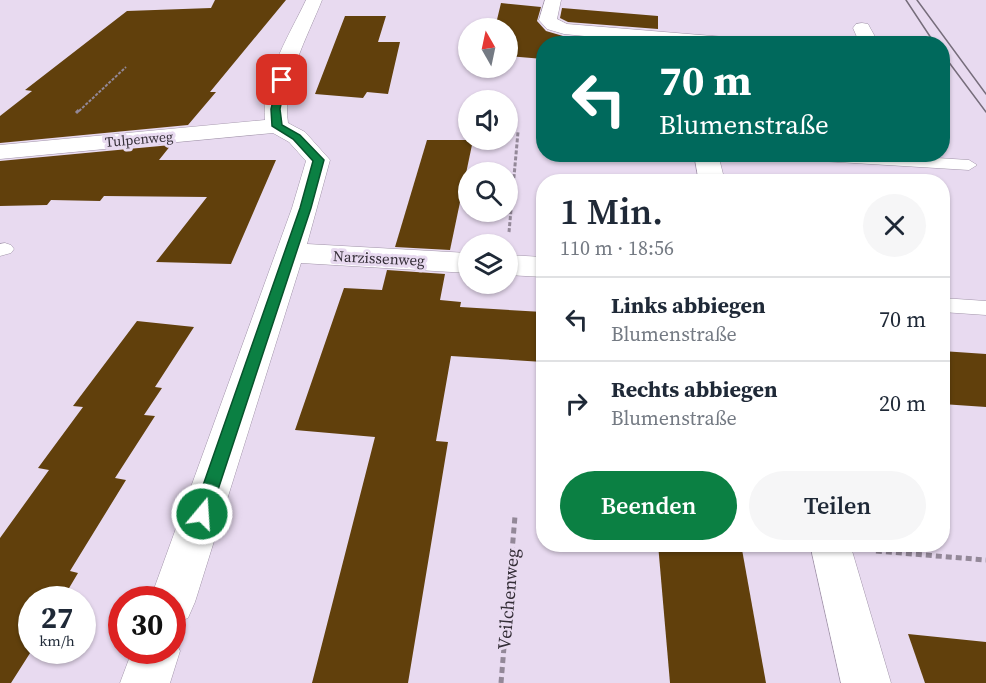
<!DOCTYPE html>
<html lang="de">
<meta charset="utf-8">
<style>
:root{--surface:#fff;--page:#f6f6f7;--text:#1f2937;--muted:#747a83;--line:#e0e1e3;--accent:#0b8043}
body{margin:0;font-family:"Source Serif 4",serif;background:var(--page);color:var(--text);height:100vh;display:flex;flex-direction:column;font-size:22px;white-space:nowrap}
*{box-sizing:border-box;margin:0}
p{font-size:20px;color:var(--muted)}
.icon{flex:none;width:33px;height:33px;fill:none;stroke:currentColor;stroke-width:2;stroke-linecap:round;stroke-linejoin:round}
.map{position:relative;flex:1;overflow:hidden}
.panel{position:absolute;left:536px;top:174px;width:414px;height:378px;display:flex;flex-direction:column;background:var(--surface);border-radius:24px;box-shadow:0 2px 4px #0004}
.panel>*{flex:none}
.banner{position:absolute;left:536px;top:36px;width:414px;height:126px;border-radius:24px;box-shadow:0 2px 4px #0004;background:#00695c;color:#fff;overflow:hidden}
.needle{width:39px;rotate:351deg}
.buttons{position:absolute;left:458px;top:18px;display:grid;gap:12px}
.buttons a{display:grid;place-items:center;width:60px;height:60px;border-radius:50%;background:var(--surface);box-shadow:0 2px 4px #0004;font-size:30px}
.speed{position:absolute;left:18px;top:586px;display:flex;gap:12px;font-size:30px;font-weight:700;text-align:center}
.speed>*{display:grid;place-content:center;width:78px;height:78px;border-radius:50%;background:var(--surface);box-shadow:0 2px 4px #0004;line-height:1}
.speed small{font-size:15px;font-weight:400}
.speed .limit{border:9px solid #d22;background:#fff;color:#111}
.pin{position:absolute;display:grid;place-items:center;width:51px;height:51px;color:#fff;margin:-26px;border-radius:12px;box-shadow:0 3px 9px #0006}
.me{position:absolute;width:66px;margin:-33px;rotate:18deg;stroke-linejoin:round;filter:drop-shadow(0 0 4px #0008)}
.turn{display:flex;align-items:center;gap:21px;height:126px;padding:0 24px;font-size:27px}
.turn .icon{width:78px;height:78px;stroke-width:2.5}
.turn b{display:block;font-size:42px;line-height:51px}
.round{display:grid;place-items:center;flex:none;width:63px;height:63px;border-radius:32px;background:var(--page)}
.head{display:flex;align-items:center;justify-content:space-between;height:102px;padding:0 24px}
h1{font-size:36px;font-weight:600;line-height:45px}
.primary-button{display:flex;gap:12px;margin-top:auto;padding:12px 24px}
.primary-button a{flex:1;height:69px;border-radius:36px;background:var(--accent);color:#fff;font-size:24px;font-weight:600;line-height:69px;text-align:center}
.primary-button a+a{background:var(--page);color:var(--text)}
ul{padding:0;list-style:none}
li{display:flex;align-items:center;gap:18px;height:84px;padding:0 24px;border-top:2px solid var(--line)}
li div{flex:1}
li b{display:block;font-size:22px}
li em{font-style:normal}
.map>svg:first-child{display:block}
</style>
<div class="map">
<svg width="986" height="683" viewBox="0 0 986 683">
<rect width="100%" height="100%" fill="#e8daf0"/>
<g fill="#61400c">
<path d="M215 0H286L210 92H216L188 125 0 143V116L32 91 25 90 127 11 211 8Z"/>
<path d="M501 3 541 7 537 21 546 31 563 36 638 44H543V59L507 56V28H495Z"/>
<path d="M562 8 658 16V29L568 22 560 18Z"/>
<path d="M345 16H386L378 42H400L388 94 367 92 363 98 315 94Z"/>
<path d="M427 140H473L450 250 395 247Z"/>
<path d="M171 145 159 160H276L231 264 156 262 207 197 104 196 100 201 51 200 47 205 0 206V161Z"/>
<path d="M387 270 445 274 440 300 461 302 460 307 543 312V362L451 356 436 441 448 442 408 683H312L375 437 295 430 344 288 382 290Z"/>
<path d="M137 321 194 327 155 387 162 388 144 415 155 416 115 478 126 480 70 571 78 573 62 600H32V650L11 683H0V538L49 470 38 468 83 407 73 406Z"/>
<path d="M942 351 986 354V407L942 404Z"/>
<path d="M658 544H741L766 683H670Z"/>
<path d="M908 634 986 642V683H925Z"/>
</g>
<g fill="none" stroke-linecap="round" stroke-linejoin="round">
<defs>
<g id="lane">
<path d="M781 154H873L969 160 977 165 969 170 788 159Z"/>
<path d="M5 243 11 245 14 249 11 253 0 256V244Z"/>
<path d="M942 298 986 301V315L942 312Z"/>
</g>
<g id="street">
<path d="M306 0H322C307 38 282 81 288 123L305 132 330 160 307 244 468 253V273L301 263 195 602 188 618 172 624V600H150L292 208 306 161 289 142 273 133 0 159V145L265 120C261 79 289 36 306 0Z"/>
<path d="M545 0H561L557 19 567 24 737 38 744 40 746 44H666L564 34 547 29 539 20Z"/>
<path d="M862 23 868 24 879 44H860L853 28 856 24Z"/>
<path d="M694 154H718L725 182H699Z"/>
<path d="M507 255 543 257V277L507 275Z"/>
<path d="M810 544H850L891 683H841Z"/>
<path d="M172 634 180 651 170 683H120L132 651H172Z"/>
</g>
</defs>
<use href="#lane" stroke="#a194a9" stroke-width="1"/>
<use href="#street" stroke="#a194a9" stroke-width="1"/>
<path stroke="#938898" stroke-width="2" stroke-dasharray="3 1.5" stroke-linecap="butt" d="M79 111 126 67"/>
<g stroke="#938898" stroke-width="3" stroke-dasharray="4 2" stroke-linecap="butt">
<path d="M76 113 80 109"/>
<path d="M509 232 518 132"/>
</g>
<g stroke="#938898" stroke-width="5" stroke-dasharray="6 4" stroke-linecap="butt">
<path d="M876 551 986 560"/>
<path d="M501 683 515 516"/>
</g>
<use href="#lane" fill="#fff" fill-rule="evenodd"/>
<use href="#street" fill="#fff" fill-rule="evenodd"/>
<g stroke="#766d7b" stroke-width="1.5">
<path d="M906 0 935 44"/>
<path d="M917 0 986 94"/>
<path d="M942 53 986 112"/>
</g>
</g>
<path fill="#0b8043" stroke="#07532c" stroke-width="1.5" d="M282 77 286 80 280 109 282 125 300 135 324 160 311 208 210 514 208 520 202 523 196 520 193 514 300 208 313 161 293 139 272 126 271 109 278 80Z"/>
<g text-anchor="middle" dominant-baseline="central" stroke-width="6" stroke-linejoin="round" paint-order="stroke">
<g font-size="14" fill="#342e37" stroke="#e8daf0">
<text transform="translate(139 139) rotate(-5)">Tulpenweg</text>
</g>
<g font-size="15" fill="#342e37" stroke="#e8daf0">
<text transform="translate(379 258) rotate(3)">Narzissenweg</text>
</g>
<g font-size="18" fill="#342e37" stroke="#e8daf0">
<text transform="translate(508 599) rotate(-85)">Veilchenweg</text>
</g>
</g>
</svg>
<div class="buttons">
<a><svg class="needle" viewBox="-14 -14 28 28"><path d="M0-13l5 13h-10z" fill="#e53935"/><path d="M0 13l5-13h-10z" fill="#747a83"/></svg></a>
<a><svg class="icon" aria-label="sound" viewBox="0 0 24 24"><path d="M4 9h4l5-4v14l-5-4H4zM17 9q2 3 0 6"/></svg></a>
<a><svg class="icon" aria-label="search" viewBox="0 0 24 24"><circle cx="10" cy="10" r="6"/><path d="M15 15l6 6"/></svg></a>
<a><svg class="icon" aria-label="layers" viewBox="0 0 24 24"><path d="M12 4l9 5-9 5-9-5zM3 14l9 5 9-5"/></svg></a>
</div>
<div class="speed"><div>27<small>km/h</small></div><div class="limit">30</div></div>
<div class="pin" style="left:282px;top:80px;background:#d93025"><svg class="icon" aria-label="arrive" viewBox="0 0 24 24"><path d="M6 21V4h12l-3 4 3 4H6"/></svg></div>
<svg class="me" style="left:202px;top:514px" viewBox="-20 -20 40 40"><circle r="17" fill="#0b8043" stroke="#fff" stroke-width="3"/><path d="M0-11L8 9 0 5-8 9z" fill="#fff"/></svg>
<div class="banner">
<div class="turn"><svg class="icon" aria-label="left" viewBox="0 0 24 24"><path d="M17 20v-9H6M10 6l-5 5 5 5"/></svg><div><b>70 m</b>Blumenstraße</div></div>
</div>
<section class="panel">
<div class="head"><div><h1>1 Min.</h1><p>110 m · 18:56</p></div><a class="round"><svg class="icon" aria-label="close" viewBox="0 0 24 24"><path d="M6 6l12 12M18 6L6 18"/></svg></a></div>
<ul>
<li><svg class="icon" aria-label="left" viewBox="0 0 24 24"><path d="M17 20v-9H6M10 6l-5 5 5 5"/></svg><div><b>Links abbiegen</b><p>Blumenstraße</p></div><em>70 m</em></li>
<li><svg class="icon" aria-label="right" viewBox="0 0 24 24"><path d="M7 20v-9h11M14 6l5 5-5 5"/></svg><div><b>Rechts abbiegen</b><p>Blumenstraße</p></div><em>20 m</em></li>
</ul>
<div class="primary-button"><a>Beenden</a><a>Teilen</a></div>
</section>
</div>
